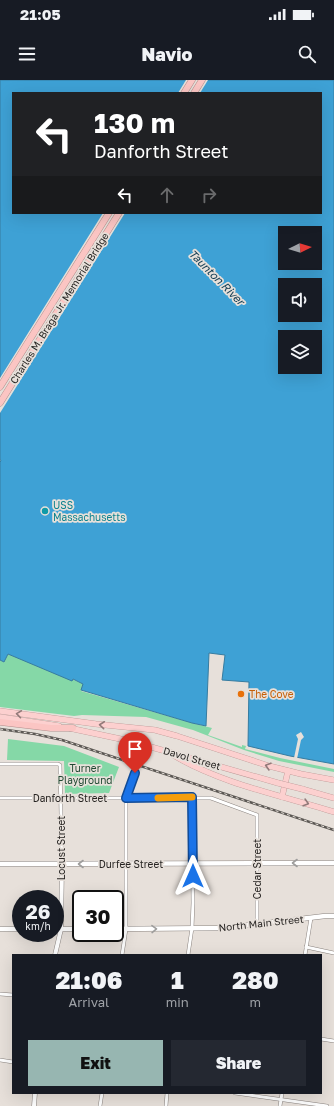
<!DOCTYPE html>
<style>
:root{--surface:#171b24;--page:#242831;--text:#f1f3f6;--muted:#9ea1a6;--accent:#97b6b1}
body{margin:0;font-family:"Golos Text",sans-serif;background:var(--page);color:var(--text);height:100vh;display:flex;flex-direction:column;font-size:15px;white-space:nowrap}
*{box-sizing:border-box;margin:0}
p{font-size:13px;color:var(--muted)}
.icon{flex:none;width:22px;height:22px;fill:none;stroke:currentColor;stroke-width:2;stroke-linecap:round;stroke-linejoin:round}
.map{position:relative;flex:1;overflow:hidden}
.sheet{position:absolute;left:12px;top:874px;width:310px;height:140px;display:flex;flex-direction:column;background:var(--surface);border-radius:0px;box-shadow:0 4px 16px #0002}
.sheet>*{flex:none}
.top-card{position:absolute;left:12px;top:12px;width:310px;height:122px;border-radius:0px;box-shadow:0 4px 16px #0002;background:#202124;color:#fff;overflow:hidden}
.needle{width:26px;rotate:85deg}
.buttons{position:absolute;left:278px;top:146px;display:grid;gap:8px}
.buttons a{display:grid;place-items:center;width:44px;height:44px;border-radius:0px;background:var(--surface);box-shadow:0 4px 16px #0002;font-size:20px}
.speed{position:absolute;left:12px;top:810px;display:flex;gap:8px;font-size:20px;font-weight:700;text-align:center}
.speed>*{display:grid;place-content:center;width:52px;height:52px;border-radius:50%;background:var(--surface);box-shadow:0 4px 16px #0002;line-height:1}
.speed small{font-size:10px;font-weight:400}
.speed .limit{border:2px solid #111;border-radius:6px;background:#fff;color:#111}
.pin{position:absolute;display:grid;place-items:center;width:34px;height:34px;color:#fff;margin:-41px -17px;border-radius:50% 50% 50% 0;rotate:-45deg;box-shadow:0 0 4px #0007}
.pin .icon{rotate:45deg}
.me{position:absolute;width:44px;margin:-22px;rotate:0deg;stroke-linejoin:round;filter:drop-shadow(0 0 3px #0008)}
.turn{display:flex;align-items:center;gap:14px;height:84px;padding:0 16px;font-size:18px}
.turn .icon{width:52px;height:52px;stroke-width:2.5}
.turn b{display:block;font-size:28px;line-height:34px}
.lanes{display:flex;align-items:center;height:38px;padding:0 16px;background:#0003;justify-content:center;gap:20px;direction:ltr}
.lanes .off{opacity:.35}
.eta{display:flex;justify-content:space-evenly;align-items:center;height:68px;text-align:center}
.eta b{font-size:24px;font-weight:800;line-height:28px}
.action{display:flex;gap:8px;margin-top:auto;padding:8px 16px}
.action a{flex:1;height:46px;border-radius:0px;background:var(--accent);color:#111;font-size:16px;font-weight:800;line-height:46px;text-align:center}
.action a+a{background:var(--page);color:var(--text)}
.status{display:flex;justify-content:space-between;align-items:center;height:28px;padding:0 20px;background:var(--surface);direction:ltr}
.status svg{height:11px;fill:currentColor}
header{display:flex;justify-content:space-between;align-items:center;height:52px;padding:0 16px;background:var(--surface);font-size:18px;font-weight:800}
.map>svg:first-child{display:block}
</style>
<div class="status"><b>21:05</b><svg viewBox="0 0 49 12"><path d="M0 12V9h3v3zM5 12V6h3v6zM10 12V3h3v9zM15 12V0h3v12zM26 1h20v11H26zM47 4h2v5h-2z"/></svg></div>
<header><svg class="icon" aria-label="menu" viewBox="0 0 24 24"><path d="M4 6h16M4 12h16M4 18h16"/></svg>Navio<svg class="icon" aria-label="search" viewBox="0 0 24 24"><circle cx="10" cy="10" r="6"/><path d="M15 15l6 6"/></svg></header>
<div class="map">
<svg width="334" height="1026" viewBox="0 0 334 1026">
<rect width="100%" height="100%" fill="#e7e0da"/>
<g fill="#85d8a7">
<path d="M8 574 84 604 81 611 192 643 212 648 208 655 242 667V665L246 666 245 669 280 678 334 689V692L279 681 244 670 193 650 146 637 82 635 74 636 0 627V580L4 582Z"/>
<path d="M8 659 64 666 119 687 109 713 65 714 64 681 7 680Z"/>
</g>
<path fill="#3ea1d5" stroke="#377ca0" fill-rule="evenodd" d="M0 0H334V684L290 676 248 666 249 602 222 600 225 575 209 573 206 646 192 643 81 610 83 604 73 599 72 601 8 574 4 582 0 580V382L1 381 0 379ZM13 13H321V133H13ZM285 153H315V183H285ZM285 205H315V235H285ZM285 257H315V287H285Z"/>
<g fill="#e7e0da">
<path d="M186 0H208L200 13H178Z"/>
<path d="M103 133H125L0 333V298Z"/>
<path d="M301 652 304 657 301 660 297 679 294 678 298 659 296 655Z"/>
</g>
<g fill="none" stroke-linecap="round" stroke-linejoin="round">
<defs>
<g id="minor">
<path d="M0 684H58L60 685 62 784"/>
<path d="M0 718H211L257 735V844"/>
<path d="M306 867 334 873"/>
<path d="M122 875 126 849V718L135 693"/>
<path d="M188 875 192 848 193 823 192 717"/>
<path d="M305 875 311 838"/>
<path d="M0 914 13 915"/>
<path d="M321 959 334 961"/>
<path d="M0 980 13 982"/>
<path d="M235 1013 327 1026"/>
<path d="M100 1026 102 1013"/>
<path d="M166 1026 167 1013"/>
<path d="M280 1026 282 1013"/>
</g>
<g id="tertiary">
<path d="M55 875 61 849 62 784"/>
<path d="M34 1026 35 1013"/>
</g>
<g id="secondary">
<path d="M0 784 334 783"/>
<path d="M0 849H21"/>
<path d="M55 849H81"/>
<path d="M115 849 224 848 325 836H334"/>
</g>
<g id="trunk">
<path d="M0 631 96 644 155 650 177 656 269 686 301 694 334 700"/>
<path d="M0 637 59 646"/>
<path d="M69 648 130 661 278 703"/>
<path d="M173 675C222 704 280 715 334 732"/>
<path d="M302 709 334 718"/>
<path d="M282 717 288 691"/>
</g>
<g id="motorway">
<path d="M184 13 192 0"/>
<path d="M194 13 202 0"/>
<path d="M0 307 109 133"/>
<path d="M0 323 119 133"/>
<path d="M0 642 51 648H73"/>
</g>
</defs>
<use href="#minor" stroke="#8a837f" stroke-width="4"/>
<use href="#tertiary" stroke="#8a837f" stroke-width="5"/>
<use href="#secondary" stroke="#8a837f" stroke-width="5.5"/>
<use href="#trunk" stroke="#b18d8b" stroke-width="6"/>
<use href="#motorway" stroke="#b18d8b" stroke-width="7"/>
<use href="#minor" stroke="#fff" stroke-width="3"/>
<use href="#tertiary" stroke="#fff" stroke-width="4"/>
<use href="#secondary" stroke="#fff" stroke-width="4.5"/>
<use href="#trunk" stroke="#fcd0cf" stroke-width="5.5"/>
<use href="#motorway" stroke="#fbc5c3" stroke-width="6"/>
<defs>
<path id="rail" d="M0 649 35 654 62 660 334 750"/>
</defs>
<use href="#rail" stroke="#5c5854" stroke-width="2.5"/>
<use href="#rail" stroke="#e7e0da" stroke-width="1" stroke-dasharray="3" stroke-linecap="butt"/>
<defs>
<path id="trunk-bridge" d="M278 703 302 709"/>
</defs>
<use href="#trunk-bridge" stroke="#b18d8b" stroke-width="6" stroke-linecap="butt"/>
<use href="#trunk-bridge" stroke="#fcd0cf" stroke-width="5.5"/>
</g>
<defs><path id="oneway-chevron" d="M-2-3.5L2.5 0L-2 3.5" fill="none" stroke-width="1.6" stroke-linecap="round" stroke-linejoin="round"/></defs>
<g stroke="#927a79">
<use href="#oneway-chevron" transform="translate(19 634) rotate(-172)"/>
<use href="#oneway-chevron" transform="translate(102 645) rotate(-174)"/>
<use href="#oneway-chevron" transform="translate(268 686) rotate(-164)"/>
<use href="#oneway-chevron" transform="translate(306 723) rotate(16)"/>
</g>
<g stroke="#9e9d9c">
<use href="#oneway-chevron" transform="translate(295 783) rotate(180)"/>
<use href="#oneway-chevron" transform="translate(81 784) rotate(-180)"/>
<use href="#oneway-chevron" transform="translate(154 849) rotate(-1)"/>
</g>
<g fill="none" stroke-linecap="round" stroke-linejoin="round">
<defs>
<path id="route" d="M135 693 126 718 192 717 193 796"/>
</defs>
<use href="#route" stroke="#114b97" stroke-width="10"/>
<use href="#route" stroke="#1a73e8" stroke-width="7"/>
<path stroke="#f59e0b" stroke-width="7" d="M158 718 192 717"/>
</g>
<circle fill="#0f9aa8" stroke="#e7e0da" stroke-width="1.5" cx="45" cy="431" r="4"/>
<circle fill="#e8710a" stroke="#e7e0da" stroke-width="1.5" cx="241" cy="614" r="4"/>
<g text-anchor="middle" dominant-baseline="central" stroke-width="3.5" stroke-linejoin="round" paint-order="stroke">
<g font-size="10" fill="#282523" stroke="#e7e0da">
<text transform="translate(59 228) rotate(-58)">Charles M. Braga Jr. Memorial Bridge</text>
<text transform="translate(192 678) rotate(16)">Davol Street</text>
<text x="70" y="718">Danforth Street</text>
<text transform="translate(61 768) rotate(-90)">Locust Street</text>
<text x="131" y="784">Durfee Street</text>
<text transform="translate(257 789) rotate(-90)">Cedar Street</text>
<text transform="translate(261 843) rotate(-6)">North Main Street</text>
</g>
<g font-size="10" fill="#0d838f" stroke="#e7e0da" text-anchor="start">
<text x="53" y="425">USS<tspan x="53" dy="12">Massachusetts</tspan></text>
</g>
<g font-size="10" fill="#c56008" stroke="#e7e0da" text-anchor="start">
<text x="249" y="614">The Cove</text>
</g>
<g font-size="10" fill="#214933" stroke="#e7e0da">
<text x="85" y="688">Turner<tspan x="85" dy="12">Playground</tspan></text>
</g>
<g font-size="11" font-style="italic" fill="#133d53" stroke="#e7e0da">
<text transform="translate(217 197) rotate(45)">Taunton River</text>
</g>
</g>
</svg>
<div class="buttons">
<a><svg class="needle" viewBox="-14 -14 28 28"><path d="M0-13l5 13h-10z" fill="#e53935"/><path d="M0 13l5-13h-10z" fill="#9ea1a6"/></svg></a>
<a><svg class="icon" aria-label="sound" viewBox="0 0 24 24"><path d="M4 9h4l5-4v14l-5-4H4zM17 9q2 3 0 6"/></svg></a>
<a><svg class="icon" aria-label="layers" viewBox="0 0 24 24"><path d="M12 4l9 5-9 5-9-5zM3 14l9 5 9-5"/></svg></a>
</div>
<div class="speed"><div>26<small>km/h</small></div><div class="limit">30</div></div>
<div class="pin" style="left:135px;top:693px;background:#d93025"><svg class="icon" aria-label="arrive" viewBox="0 0 24 24"><path d="M6 21V4h12l-3 4 3 4H6"/></svg></div>
<svg class="me" style="left:193px;top:796px" viewBox="-20 -20 40 40"><path d="M0-17L14 15 0 8-14 15z" fill="#1a73e8" stroke="#fff" stroke-width="4"/></svg>
<div class="top-card">
<div class="turn"><svg class="icon" aria-label="left" viewBox="0 0 24 24"><path d="M17 20v-9H6M10 6l-5 5 5 5"/></svg><div><b>130 m</b>Danforth Street</div></div>
<div class="lanes"><svg class="icon" aria-label="left" viewBox="0 0 24 24"><path d="M17 20v-9H6M10 6l-5 5 5 5"/></svg><svg class="icon off" aria-label="ahead" viewBox="0 0 24 24"><path d="M12 20V5M6 11l6-6 6 6"/></svg><svg class="icon off" aria-label="right" viewBox="0 0 24 24"><path d="M7 20v-9h11M14 6l5 5-5 5"/></svg></div>
</div>
<section class="sheet">
<div class="eta">
<div><b>21:06</b><p>Arrival</p></div>
<div><b>1</b><p>min</p></div>
<div><b>280</b><p>m</p></div>
</div>
<div class="action"><a>Exit</a><a>Share</a></div>
</section>
</div>
